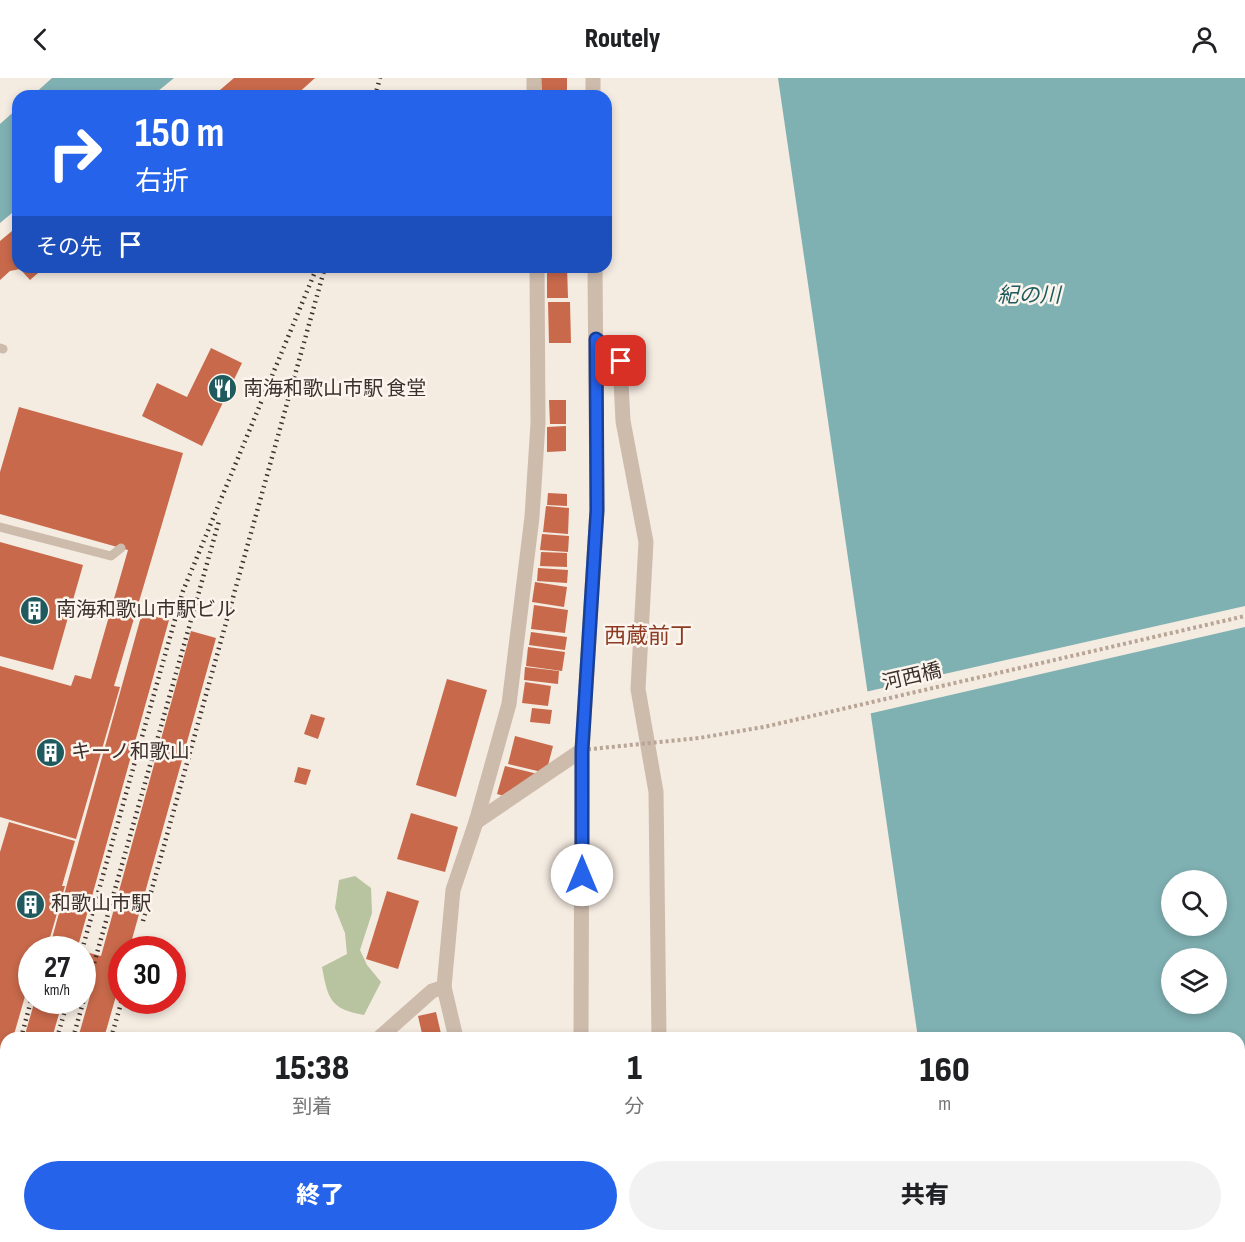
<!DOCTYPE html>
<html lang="ja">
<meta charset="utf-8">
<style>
:root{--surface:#fff;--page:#f2f2f2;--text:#202124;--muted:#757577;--accent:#2563eb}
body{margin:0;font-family:"Sofia Sans Condensed","Noto Sans JP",sans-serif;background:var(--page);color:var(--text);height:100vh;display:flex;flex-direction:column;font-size:22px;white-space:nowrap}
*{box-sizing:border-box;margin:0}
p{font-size:20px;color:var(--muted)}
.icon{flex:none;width:33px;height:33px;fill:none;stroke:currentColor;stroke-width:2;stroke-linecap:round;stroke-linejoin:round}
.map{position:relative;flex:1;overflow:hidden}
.details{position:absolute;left:0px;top:954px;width:1245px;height:210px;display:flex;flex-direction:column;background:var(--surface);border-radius:18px 18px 0 0;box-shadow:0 3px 9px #0003}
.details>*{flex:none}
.hud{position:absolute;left:12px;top:12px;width:600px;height:183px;border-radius:18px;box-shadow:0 3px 9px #0003;background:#2563eb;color:#fff;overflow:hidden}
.buttons{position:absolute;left:1161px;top:792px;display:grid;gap:12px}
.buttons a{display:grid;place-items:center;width:66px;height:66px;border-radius:50%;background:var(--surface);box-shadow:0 3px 9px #0003;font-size:30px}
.speed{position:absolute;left:18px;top:858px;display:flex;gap:12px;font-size:30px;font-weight:700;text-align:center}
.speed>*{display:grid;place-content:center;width:78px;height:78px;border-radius:50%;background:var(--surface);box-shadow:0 3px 9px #0003;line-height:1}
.speed small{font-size:15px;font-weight:400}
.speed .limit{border:9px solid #d22;background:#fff;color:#111}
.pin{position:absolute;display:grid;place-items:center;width:51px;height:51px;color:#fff;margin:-26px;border-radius:12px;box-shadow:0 3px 9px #0006}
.me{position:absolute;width:66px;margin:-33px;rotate:0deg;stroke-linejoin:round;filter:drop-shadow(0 0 4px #0008)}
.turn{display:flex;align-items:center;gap:21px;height:126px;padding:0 24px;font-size:27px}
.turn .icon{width:78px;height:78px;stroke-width:2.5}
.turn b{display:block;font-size:42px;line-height:51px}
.then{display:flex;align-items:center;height:57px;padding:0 24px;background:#0003;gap:12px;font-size:22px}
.eta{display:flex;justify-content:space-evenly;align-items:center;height:102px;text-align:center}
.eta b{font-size:36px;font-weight:800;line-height:42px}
.cta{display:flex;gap:12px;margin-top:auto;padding:12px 24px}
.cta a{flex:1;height:69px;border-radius:36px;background:var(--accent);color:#fff;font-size:24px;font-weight:800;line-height:69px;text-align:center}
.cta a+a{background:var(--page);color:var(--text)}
header{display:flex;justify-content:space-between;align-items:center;height:78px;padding:0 24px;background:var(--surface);font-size:27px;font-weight:800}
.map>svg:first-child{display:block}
</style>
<header><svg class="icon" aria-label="back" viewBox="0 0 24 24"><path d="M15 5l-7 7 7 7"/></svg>Routely<svg class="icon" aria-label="person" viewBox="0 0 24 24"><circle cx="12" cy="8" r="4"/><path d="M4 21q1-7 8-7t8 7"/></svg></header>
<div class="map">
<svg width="1245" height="1164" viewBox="0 0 1245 1164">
<rect width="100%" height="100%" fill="#f4ebe1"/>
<path fill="#b8c4a0" d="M355 798 371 810 372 835 360 872 367 887 381 904 364 937C330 931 328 921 322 889L347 876 345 855 335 830 339 802Z"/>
<g fill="#7fb0b2" fill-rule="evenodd">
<path d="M52 0H174L152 18H32Z"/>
<path d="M778 0H1245V1164H948L947 1158H1239V960H918ZM1172 802H1216V848H1172ZM1172 880H1216V926H1172Z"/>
<path d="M18 30V130L0 145V46Z"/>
</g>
<path fill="#f4ebe1" d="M1245 528V549L868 636 865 614Z"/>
<g fill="#c8694b">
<path d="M234 0H315L295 18H213Z"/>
<path d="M541 0H567V17L542 18Z"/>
<path d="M18 148V189H45L30 202 20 191 10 193 0 202V163Z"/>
<path d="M547 189H567L568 220H547Z"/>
<path d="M548 224H570L571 265H549Z"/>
<path d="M211 270 242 285 202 368 142 338 157 305 187 319Z"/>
<path d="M549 322H566V346H550Z"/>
<path d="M19 329 183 375 114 608 120 609 76 761 0 739V588L71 608 75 597 91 601 128 472 0 436V394Z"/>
<path d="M566 348V373L547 374V349Z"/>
<path d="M548 415 567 416V428L547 427Z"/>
<path d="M546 428 569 430 568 456 543 454Z"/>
<path d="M542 456 569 458 568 474 540 472Z"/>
<path d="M0 464 83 487 53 592 0 578Z"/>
<path d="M541 474 567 475V489L540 488Z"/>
<path d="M538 490 568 492 567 505 537 503Z"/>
<path d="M535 504 567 509 564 529 532 524Z"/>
<path d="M534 527 568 532 565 555 531 551Z"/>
<path d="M142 535 169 542 77 872H32V894L13 960H6V985L0 1004V774L9 744 75 763 62 808H65L49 863 51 864Z"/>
<path d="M191 553 216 560 129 872H122V897L104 960H78L92 911 82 908V873L101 878Z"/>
<path d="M531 554 567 559 565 572 529 567Z"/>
<path d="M528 569 565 574 562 593 526 588Z"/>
<path d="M525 589 559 593 558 606 524 602Z"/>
<path d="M447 601 487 612 456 719 416 707Z"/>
<path d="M525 604 551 608 548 628 522 625Z"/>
<path d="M532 630 552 632 550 646 530 644Z"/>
<path d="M311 636 325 640 318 661 304 656Z"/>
<path d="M515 658 553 668 546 695 508 686Z"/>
<path d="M505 688 542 697 507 719 497 716Z"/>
<path d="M298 689 311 692 306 707 294 704Z"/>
<path d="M411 735 458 749 445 794 397 781Z"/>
<path d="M387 813 419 823 398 891 366 881Z"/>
<path d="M35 922H63L52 960H24Z"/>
<path d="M436 934 442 960H423L418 938Z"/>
<path d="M5 1028 6 1127 1 1146 0 1047Z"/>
<path d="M23 1158H49L47 1164H21Z"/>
<path d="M186 1158H248L246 1164H185Z"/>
<path d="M456 1158H479L480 1164H433Z"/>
</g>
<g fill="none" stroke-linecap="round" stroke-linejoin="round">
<g stroke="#cdbbac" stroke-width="9">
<path d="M0 270 3 271"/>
<path d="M0 449 111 478 121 470"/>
</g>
<g stroke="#cdbbac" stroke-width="15">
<path d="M534 0V18"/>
<path d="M593 0V18"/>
<path d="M596 261 620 283 623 343 646 464 638 611 656 714 659 960"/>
<path d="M476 744 582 672"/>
<path d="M379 960 432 913 444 909"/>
<path d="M456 960 444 909 453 812 476 744 509 626 532 439 538 345 537 189"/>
<path d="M581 960 582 672 597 432 595 189"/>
<path d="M499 1158 500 1164"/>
<path d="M322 1164 326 1158"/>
<path d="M575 1164 576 1158"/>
<path d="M654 1164V1158"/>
</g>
<g stroke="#3b302b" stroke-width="4.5" stroke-dasharray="1.5 4.5" stroke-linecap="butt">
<path d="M375 18 380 0"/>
<path d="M143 843 325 189"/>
<path d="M82 872 183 513 317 189"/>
<path d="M21 960 32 919"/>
<path d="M57 960 68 922"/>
<path d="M73 960 219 443"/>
<path d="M111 960 122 922"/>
<path d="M0 1033 6 1012"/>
<path d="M0 1156 6 1135"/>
<path d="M18 1164 20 1158"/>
<path d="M53 1164 55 1158"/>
</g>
<path stroke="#b9a596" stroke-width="4" stroke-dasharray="3 3" stroke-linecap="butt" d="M582 672 699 660 764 649 1245 538"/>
</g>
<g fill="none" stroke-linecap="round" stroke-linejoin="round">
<defs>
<path id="route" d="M582 797V672L597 432 596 261 621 283"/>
</defs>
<use href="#route" stroke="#184099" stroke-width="15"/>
<use href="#route" stroke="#2563eb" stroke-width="10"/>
</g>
<defs>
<symbol id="restaurant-disc" viewBox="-11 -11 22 22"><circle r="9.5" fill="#1f5a5e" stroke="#fbf5ee"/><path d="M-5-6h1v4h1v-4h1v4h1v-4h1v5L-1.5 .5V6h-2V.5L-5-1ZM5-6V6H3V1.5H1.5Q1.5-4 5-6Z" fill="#fff"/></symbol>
<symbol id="building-disc" viewBox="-11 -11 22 22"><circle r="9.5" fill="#1f5a5e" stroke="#fbf5ee"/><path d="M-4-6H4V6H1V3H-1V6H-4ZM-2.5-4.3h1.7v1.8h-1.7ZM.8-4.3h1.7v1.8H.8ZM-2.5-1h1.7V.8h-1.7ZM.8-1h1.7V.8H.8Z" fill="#fff"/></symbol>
</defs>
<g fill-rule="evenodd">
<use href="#restaurant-disc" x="206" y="294" width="33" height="33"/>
<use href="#building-disc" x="18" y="516" width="33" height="33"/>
<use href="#building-disc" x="34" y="658" width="33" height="33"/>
<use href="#building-disc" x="14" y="810" width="33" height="33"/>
</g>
<g text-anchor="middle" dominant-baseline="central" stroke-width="5" stroke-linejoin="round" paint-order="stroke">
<g font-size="20" fill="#3b302b" stroke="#fbf5ee" text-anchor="start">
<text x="243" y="311">南海和歌山市駅 食堂</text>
<text x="56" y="532">南海和歌山市駅ビル</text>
<text x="71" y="674">キーノ和歌山</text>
<text x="51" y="826">和歌山市駅</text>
</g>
<g font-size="20" fill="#3b302b" stroke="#fbf5ee">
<text transform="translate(912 599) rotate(-13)">河西橋</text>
</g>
<g font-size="21" font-style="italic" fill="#1f5a5e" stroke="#fbf5ee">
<text x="1029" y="217">紀の川</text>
</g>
<g font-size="22" fill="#8c3b22" stroke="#fbf5ee">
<text x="648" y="558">西蔵前丁</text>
</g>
</g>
</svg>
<div class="buttons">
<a><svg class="icon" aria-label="search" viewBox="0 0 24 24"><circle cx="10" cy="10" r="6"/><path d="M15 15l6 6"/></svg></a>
<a><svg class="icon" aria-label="layers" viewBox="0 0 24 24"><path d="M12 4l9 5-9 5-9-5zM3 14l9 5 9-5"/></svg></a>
</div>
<div class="speed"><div>27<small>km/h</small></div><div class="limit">30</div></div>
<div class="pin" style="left:621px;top:283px;background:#d93025"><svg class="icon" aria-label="arrive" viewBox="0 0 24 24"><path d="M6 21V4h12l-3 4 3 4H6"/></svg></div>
<svg class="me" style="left:582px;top:797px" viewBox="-20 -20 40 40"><circle r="19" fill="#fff"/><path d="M0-13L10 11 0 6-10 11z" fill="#2563eb"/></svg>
<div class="hud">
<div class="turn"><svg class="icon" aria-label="right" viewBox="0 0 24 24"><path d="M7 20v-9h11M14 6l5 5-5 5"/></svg><div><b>150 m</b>右折</div></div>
<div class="then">その先<svg class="icon" aria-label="arrive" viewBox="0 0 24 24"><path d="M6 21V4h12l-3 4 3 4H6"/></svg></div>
</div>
<section class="details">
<div class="eta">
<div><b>15:38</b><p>到着</p></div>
<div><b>1</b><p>分</p></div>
<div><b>160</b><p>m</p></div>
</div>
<div class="cta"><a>終了</a><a>共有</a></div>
</section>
</div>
